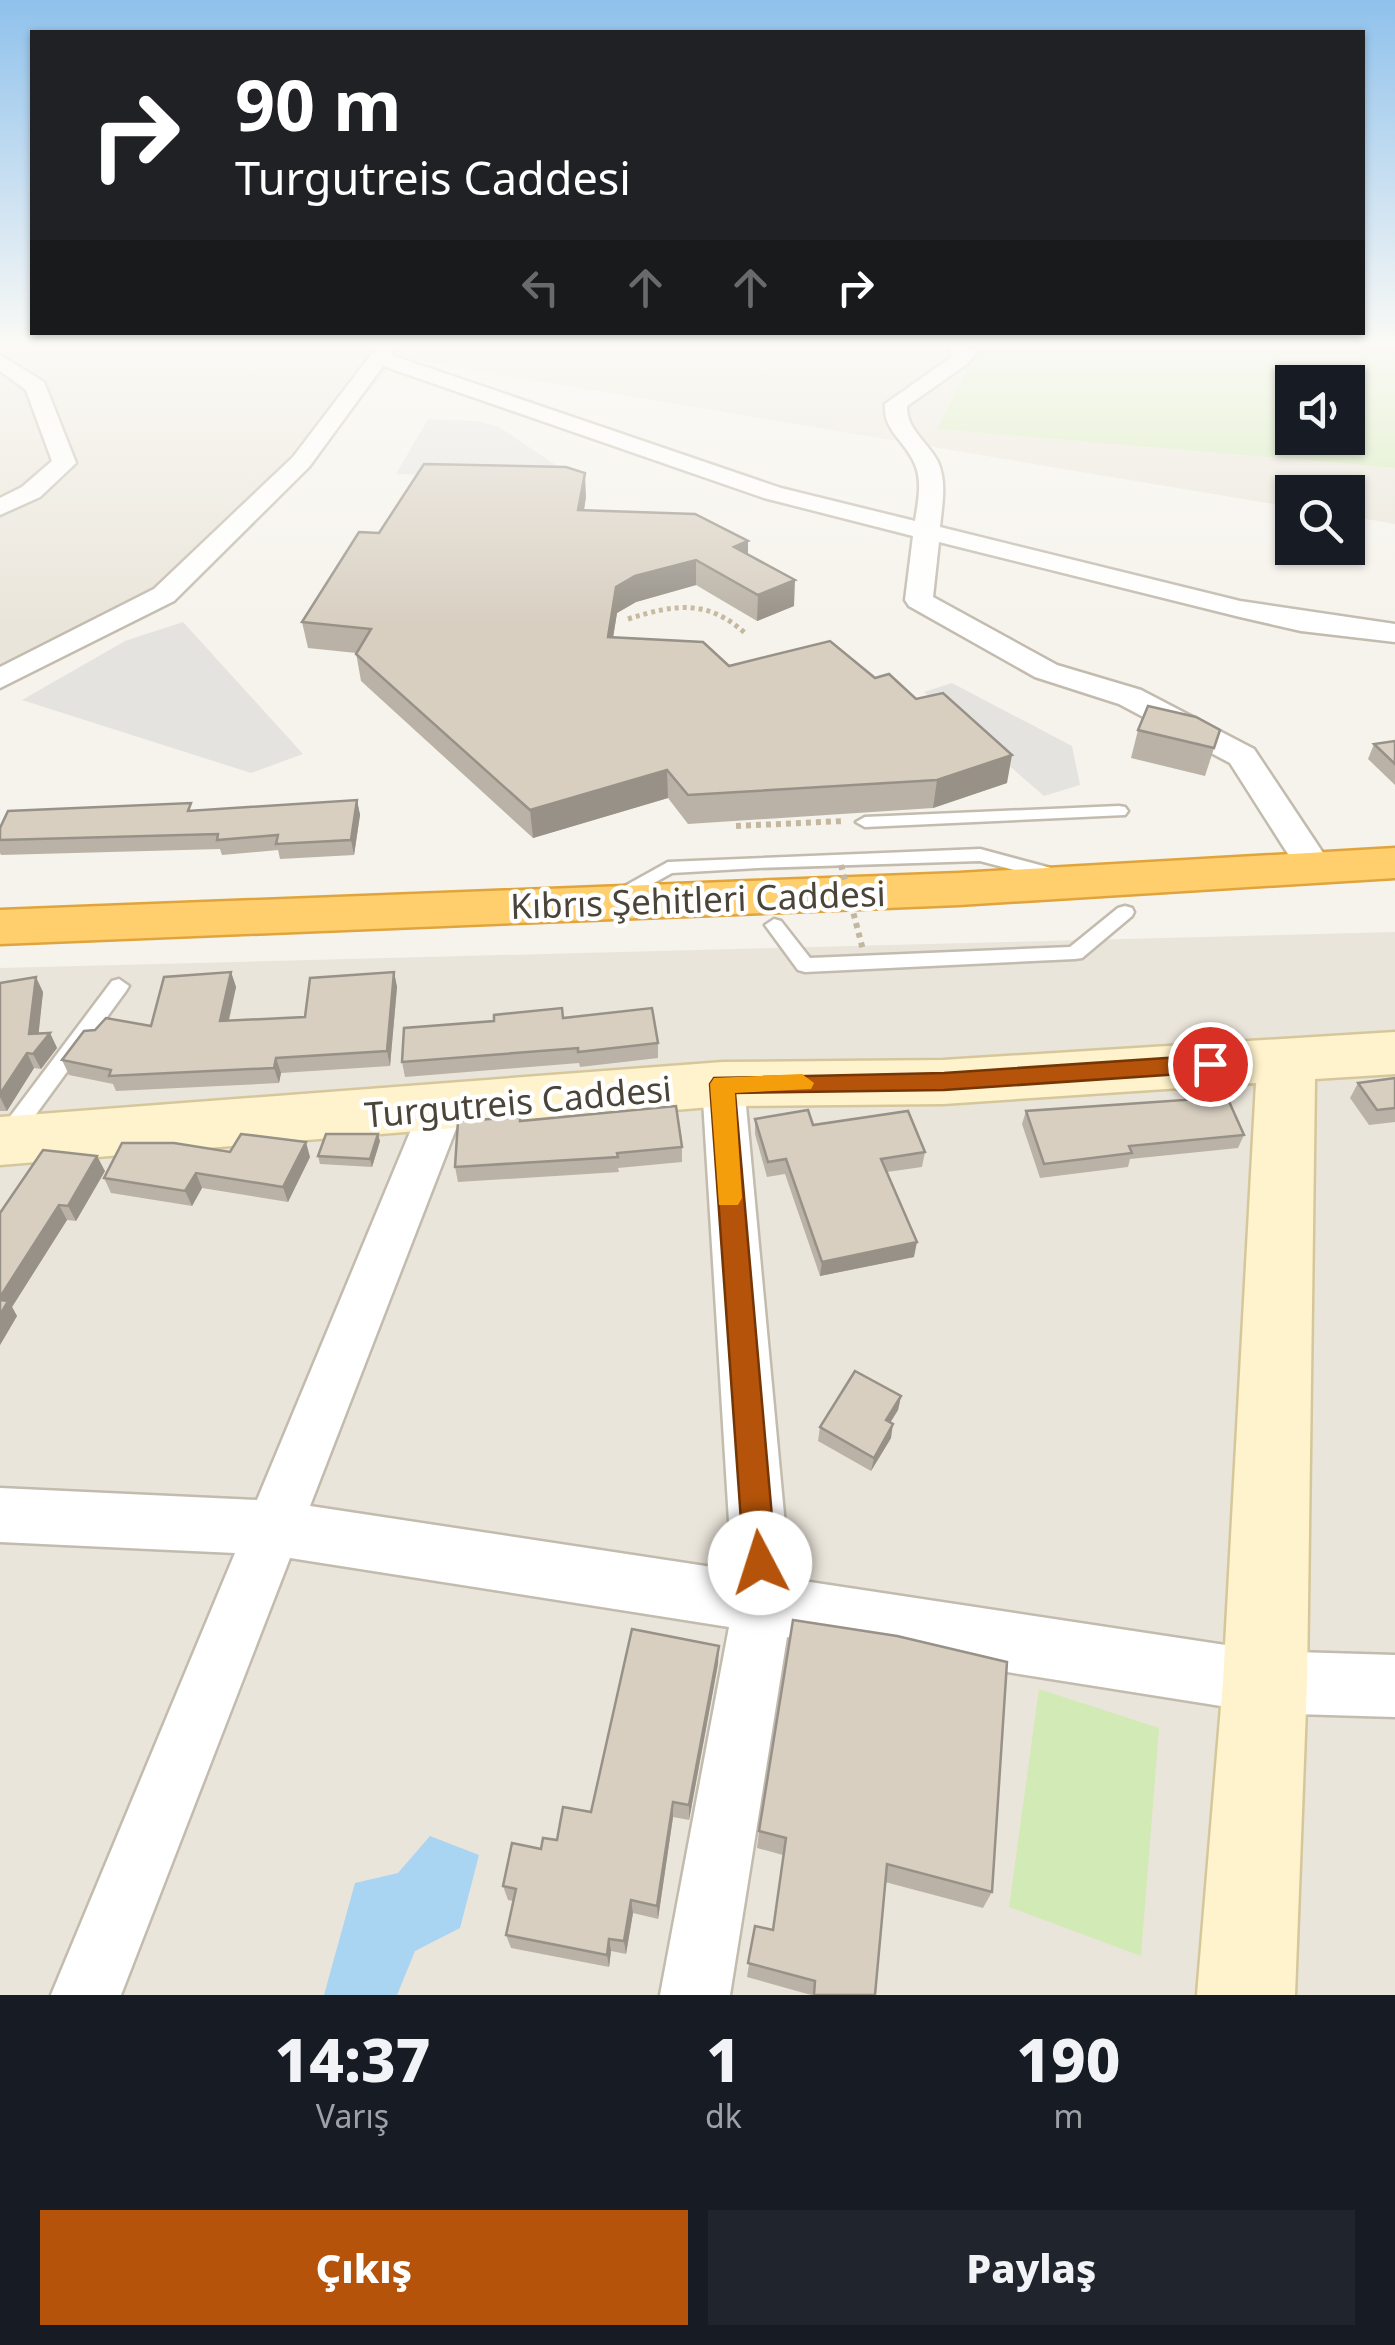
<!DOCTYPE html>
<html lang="tr">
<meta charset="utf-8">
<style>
:root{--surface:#171b24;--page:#20242c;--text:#f1f3f6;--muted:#9ea1a6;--accent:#b45309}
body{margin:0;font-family:"Noto Sans",sans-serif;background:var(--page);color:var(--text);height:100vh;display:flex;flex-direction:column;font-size:38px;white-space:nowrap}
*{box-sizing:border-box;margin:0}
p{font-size:32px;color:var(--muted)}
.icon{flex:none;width:55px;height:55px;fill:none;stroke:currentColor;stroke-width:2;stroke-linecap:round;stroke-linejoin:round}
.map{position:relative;height:1995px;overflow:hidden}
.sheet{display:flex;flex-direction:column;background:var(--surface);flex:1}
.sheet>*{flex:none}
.banner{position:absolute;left:30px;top:30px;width:1335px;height:305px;border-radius:0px;box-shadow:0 2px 8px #0004;background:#202124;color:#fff;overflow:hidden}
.controls{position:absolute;left:1275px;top:365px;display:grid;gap:20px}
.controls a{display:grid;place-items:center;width:90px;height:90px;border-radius:0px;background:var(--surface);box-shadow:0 2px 8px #0004;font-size:50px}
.pin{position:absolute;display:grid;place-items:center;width:85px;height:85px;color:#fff;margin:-42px;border:5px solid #fff;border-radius:50%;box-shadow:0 2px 10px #0007}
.me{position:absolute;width:110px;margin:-55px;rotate:355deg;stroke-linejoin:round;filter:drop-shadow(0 0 8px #0008)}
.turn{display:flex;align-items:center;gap:35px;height:210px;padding:0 40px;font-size:45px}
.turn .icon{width:130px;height:130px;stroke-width:2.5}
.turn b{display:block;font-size:70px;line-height:85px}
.lanes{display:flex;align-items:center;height:95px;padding:0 40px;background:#0003;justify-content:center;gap:50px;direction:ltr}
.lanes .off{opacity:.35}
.eta{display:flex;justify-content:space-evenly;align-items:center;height:170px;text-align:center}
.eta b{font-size:60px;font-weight:800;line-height:70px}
.primary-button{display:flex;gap:20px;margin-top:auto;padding:20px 40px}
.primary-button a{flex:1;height:115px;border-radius:0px;background:var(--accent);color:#fff;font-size:40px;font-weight:800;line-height:115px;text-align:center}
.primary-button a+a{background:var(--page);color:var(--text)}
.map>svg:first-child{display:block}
</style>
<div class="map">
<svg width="1395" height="1995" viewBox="0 0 1395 1995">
<rect width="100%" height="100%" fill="#f6f3ec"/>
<g fill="#eae5da">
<path d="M0 347H978L938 429 1395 468V524L1348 516V492H1292V507L400 358 178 594 0 681Z"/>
<path d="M1395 932V1995H0V968Z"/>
</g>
<g fill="#d2eab5" fill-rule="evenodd">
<path d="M978 347H1395V468L937 429ZM1292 382H1348V438H1292Z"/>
<path d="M1039 1689 1159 1728 1141 1956 1009 1907Z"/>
</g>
<g fill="#e5e3e0">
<path d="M428 419 477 421 499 427 578 480 396 474Z"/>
<path d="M183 622 303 754 251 773 22 700 125 641Z"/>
<path d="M952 683 1072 746 1080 785 1044 796 924 692Z"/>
</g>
<path fill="#a9d4f2" d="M430 1836 479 1855 460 1928 415 1951 397 1995H324L355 1883 398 1873Z"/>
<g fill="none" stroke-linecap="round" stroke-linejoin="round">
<defs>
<g id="lane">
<path d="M1119 806 1125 807 1128 811 1125 815 865 827 856 822 865 817Z"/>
<path d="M980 849 1066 872 1069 876 1060 882 980 861 758 868 672 873 621 901H607L605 897 668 862Z"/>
<path d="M1125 906 1132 908 1134 912 1132 916 1082 958 1075 959 805 972 798 970 765 925 774 919 781 921 810 958 1070 947 1118 908Z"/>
<path d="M119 979 129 986 126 991 15 1143H0V1130L112 981Z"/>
</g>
<g id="street">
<path d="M377 347H397L391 355 781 488 915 521C918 501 923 481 914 462 904 440 883 430 885 404L953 356 948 347H971L976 353 967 364 907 406C906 430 928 442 938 462 947 483 942 505 940 527L1240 601 1395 624V642L1301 631 1240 617 939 542 933 597 1057 665 1141 690 1254 749 1333 868 1328 876H1302L1230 763 1119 704 1035 677 909 606 905 600 913 536 764 498 383 366 309 467 174 601 0 688V667L154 589 293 457Z"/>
<path d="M0 355 44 382 76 463 40 497 0 515V498L22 487 52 461 26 390 0 371Z"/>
<path d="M723 1068 738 1073 744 1084 790 1579 1265 1651 1395 1655V1717L1265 1713 787 1637 730 1995H660L729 1627 290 1558 121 1995H51L235 1553 0 1542V1488L257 1500 420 1108 427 1096 442 1092 457 1096 464 1108 310 1506 732 1570 702 1084 708 1073Z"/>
</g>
<path id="secondary" d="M1395 1032V1074L1315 1079 1307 1682 1295 1995H1197L1223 1682 1256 1083 943 1104 723 1106 0 1165V1117L723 1062 943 1060Z"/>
<path id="highway" d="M1395 848V878L959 905 0 944V910L959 873Z"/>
</defs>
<use href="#lane" stroke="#c2bbae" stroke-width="5"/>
<use href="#street" stroke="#c2bbae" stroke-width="5"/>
<use href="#secondary" stroke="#d6c79b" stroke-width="5"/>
<use href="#highway" stroke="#e0a43c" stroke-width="5"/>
<path stroke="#c4b79f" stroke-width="5" stroke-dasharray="4 4" stroke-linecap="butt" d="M628 619C675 604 708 599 746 634"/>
<path stroke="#c4b79f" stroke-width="6" stroke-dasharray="5 5" stroke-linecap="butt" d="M736 826 844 821"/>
<use href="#lane" fill="#fff" fill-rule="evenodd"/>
<use href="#street" fill="#fff" fill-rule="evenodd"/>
<use href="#secondary" fill="#fff3cd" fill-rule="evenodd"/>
<use href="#highway" fill="#ffcf6e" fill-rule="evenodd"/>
<path stroke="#c4b79f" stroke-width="6" stroke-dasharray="5 5" stroke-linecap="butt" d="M841 865 863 950"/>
</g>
<g fill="#bab2a6">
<path d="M586 497 584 510 748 541V555L794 606 757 621 696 585 636 602 617 613 613 637 729 666 1007 783 933 808 688 824 668 798 533 838 361 681 356 653 308 648 302 622 379 533Z"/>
<path d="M1138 730H1220L1205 776 1131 758Z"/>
<path d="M1395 741V785L1368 759 1374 744Z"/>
<path d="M357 800 360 815 354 855 280 859 278 850 222 855 220 849 1 855 0 853V828L193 811Z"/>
<path d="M231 972 236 987 229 1021 305 1017 394 972 397 987 390 1066 281 1073 279 1083 116 1091 113 1084 69 1075 62 1060 151 1026Z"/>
<path d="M0 983 43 992 38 1034 50 1033 57 1048 41 1069 34 1068 7 1111H0Z"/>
<path d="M563 1018 658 1043V1058L580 1067 579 1063 405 1077 402 1062Z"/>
<path d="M1395 1078V1122L1369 1125 1350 1098 1358 1083Z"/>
<path d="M1026 1111 1244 1135 1238 1148 1130 1159 1128 1167 1040 1178 1022 1124Z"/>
<path d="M755 1119 813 1125 925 1152 922 1167 887 1172 914 1257 820 1276 785 1174 767 1177 755 1134Z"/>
<path d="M521 1121 682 1147V1162L618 1168 619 1172 458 1182 455 1167Z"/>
<path d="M380 1141 372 1167 320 1164 318 1156Z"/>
<path d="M230 1152 310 1157 288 1202 202 1188 192 1206 111 1193 104 1178Z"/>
<path d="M105 1171 76 1221 67 1220 12 1307 17 1316 0 1345V1213Z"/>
<path d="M901 1396 898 1410 890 1423 891 1438 871 1471 818 1441 820 1427Z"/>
<path d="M718 1664 689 1820 673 1817 658 1919 633 1913 626 1954 611 1951 609 1967 511 1948 506 1935 513 1901 508 1900 503 1886 541 1849 557 1840 591 1812Z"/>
<path d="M759 1831 992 1892 983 1908 885 1882 875 1995H811L747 1977 755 1926 773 1930 783 1855 757 1848Z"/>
</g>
<g fill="#979187">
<path d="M585 473 586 497 580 534 578 510Z"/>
<path d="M748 541V566L734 547Z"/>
<path d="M696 560V585L636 602 617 613 609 663 608 637 616 587 635 576Z"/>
<path d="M795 580 794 606 757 621 758 595Z"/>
<path d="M1012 755 1007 783 933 808 937 780Z"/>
<path d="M667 770 668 798 533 838 530 810Z"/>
<path d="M357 800 360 815 354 855 351 840Z"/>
<path d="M231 972 236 987 225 1036 220 1021Z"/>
<path d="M394 972 397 987 390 1066 387 1051Z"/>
<path d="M36 977 43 992 37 1049 29 1034Z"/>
<path d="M50 1033 57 1048 41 1069 33 1054Z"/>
<path d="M27 1053 34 1068 7 1111 0 1097V1094Z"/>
<path d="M276 1058 281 1073 279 1083 274 1068Z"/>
<path d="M378 1134 380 1141 372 1167 370 1159Z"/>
<path d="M306 1142 310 1157 288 1202 283 1187Z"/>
<path d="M97 1156 105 1171 76 1221 68 1206Z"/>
<path d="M196 1173 202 1188 192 1206 185 1191Z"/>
<path d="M59 1205 67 1220 12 1307 17 1316 0 1345V1297Z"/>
<path d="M917 1242 914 1257 820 1276 822 1262Z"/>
<path d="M901 1396 898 1410 883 1434 886 1420Z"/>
<path d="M893 1424 891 1438 871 1471 874 1458Z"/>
<path d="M719 1646 718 1664 689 1820V1805Z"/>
<path d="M673 1802V1817L658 1919 657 1906Z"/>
<path d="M631 1900 633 1913 626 1954 624 1941Z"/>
<path d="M609 1939 611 1951 609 1967 607 1955Z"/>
</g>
<g fill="#d8cfc1" stroke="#979187" stroke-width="2.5">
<path d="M424 464 566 467 585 473 578 510 695 514 748 541 734 547 795 580 758 595 696 560 635 576 616 587 608 637 703 642 729 666 830 641 875 678 889 674 916 699 943 693 1012 755 937 780 688 795 667 770 530 810 356 654 371 629 302 622 359 532 379 533Z"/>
<path d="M1148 706 1196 717 1220 730 1214 748 1138 730Z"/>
<path d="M1395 741V764L1374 744Z"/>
<path d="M357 800 351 840 276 844 278 835 217 840 218 834 0 840V828L8 811 191 803 188 811Z"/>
<path d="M231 972 220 1021 305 1017 310 978 394 972 387 1051 276 1058 274 1068 109 1076 111 1070 62 1060 84 1031 95 1030 106 1018 151 1026 164 977Z"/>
<path d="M36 977 29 1034 50 1033 33 1054 27 1053 0 1094V983Z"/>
<path d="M562 1008 563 1018 652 1008 658 1043 578 1052V1048L402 1062 404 1028 494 1021V1015Z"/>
<path d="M1395 1078V1108L1377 1110 1358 1083Z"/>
<path d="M1227 1097 1244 1135 1129 1146 1132 1153 1044 1164 1026 1111Z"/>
<path d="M676 1106 682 1147 617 1153 618 1157 455 1167 458 1121 520 1117V1121Z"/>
<path d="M808 1110 813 1125 908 1111 925 1152 881 1159 917 1242 822 1262 786 1159 768 1162 755 1119Z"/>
<path d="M241 1134 306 1142 283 1187 196 1173 185 1191 104 1178 122 1143H174L230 1152Z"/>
<path d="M326 1134H378L370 1159 318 1156Z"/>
<path d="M43 1150 97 1156 68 1206 59 1205 0 1297V1213Z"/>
<path d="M0 1300 8 1301 0 1315Z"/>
<path d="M855 1371 901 1396 886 1420 893 1424 874 1458 820 1427Z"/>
<path d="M793 1620 897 1636 1007 1662 992 1892 887 1864 875 1995H814L815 1981 748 1963 755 1926 773 1930 786 1838 759 1831Z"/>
<path d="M632 1629 719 1646 689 1805 673 1802 657 1906 631 1900 624 1941 609 1939 607 1955 506 1935 516 1889 503 1886 512 1843 541 1849 543 1838 557 1840 563 1807 591 1812Z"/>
</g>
<linearGradient id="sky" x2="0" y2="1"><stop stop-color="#8fc1ec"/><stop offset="0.55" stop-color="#fbfaf6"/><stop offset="1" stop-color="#fbfaf6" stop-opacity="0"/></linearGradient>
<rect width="1395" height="626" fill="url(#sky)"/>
<path fill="#b45309" stroke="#753606" stroke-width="2.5" d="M1210 1055 1222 1064 1210 1072 944 1090 735 1093 776 1563 772 1574 760 1579 748 1574 744 1563 710 1084 714 1078 944 1073Z"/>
<path fill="#f59e0b" d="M802 1074 814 1083 811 1089 735 1093 742 1198 738 1205H719L710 1084 714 1078Z"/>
<g text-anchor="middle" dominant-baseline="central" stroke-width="9" stroke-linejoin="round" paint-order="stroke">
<g font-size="35" fill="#4b4439" stroke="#fff">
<text transform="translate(698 899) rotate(-2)">Kıbrıs Şehitleri Caddesi</text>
<text transform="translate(518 1101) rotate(-5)">Turgutreis Caddesi</text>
</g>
</g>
</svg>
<div class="controls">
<a><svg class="icon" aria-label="sound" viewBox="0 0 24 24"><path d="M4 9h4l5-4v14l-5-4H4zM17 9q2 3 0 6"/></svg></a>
<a><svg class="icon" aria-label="search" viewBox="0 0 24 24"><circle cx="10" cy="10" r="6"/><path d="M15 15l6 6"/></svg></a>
</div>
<div class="pin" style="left:1210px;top:1064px;background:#d93025"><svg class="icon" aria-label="arrive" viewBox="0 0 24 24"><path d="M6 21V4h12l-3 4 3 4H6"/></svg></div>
<svg class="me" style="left:760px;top:1563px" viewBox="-20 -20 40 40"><circle r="19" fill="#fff"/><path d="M0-13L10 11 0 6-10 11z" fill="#b45309"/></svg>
<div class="banner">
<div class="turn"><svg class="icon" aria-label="right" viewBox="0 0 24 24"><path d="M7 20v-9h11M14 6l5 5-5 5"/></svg><div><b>90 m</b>Turgutreis Caddesi</div></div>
<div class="lanes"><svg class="icon off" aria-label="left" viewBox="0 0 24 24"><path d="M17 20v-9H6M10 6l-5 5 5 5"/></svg><svg class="icon off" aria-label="ahead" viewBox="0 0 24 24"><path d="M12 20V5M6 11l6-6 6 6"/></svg><svg class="icon off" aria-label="ahead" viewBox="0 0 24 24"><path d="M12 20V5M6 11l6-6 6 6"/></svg><svg class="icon" aria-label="right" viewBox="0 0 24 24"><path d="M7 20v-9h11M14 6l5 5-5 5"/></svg></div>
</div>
</div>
<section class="sheet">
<div class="eta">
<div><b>14:37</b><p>Varış</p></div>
<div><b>1</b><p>dk</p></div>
<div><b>190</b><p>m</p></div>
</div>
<div class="primary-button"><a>Çıkış</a><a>Paylaş</a></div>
</section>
